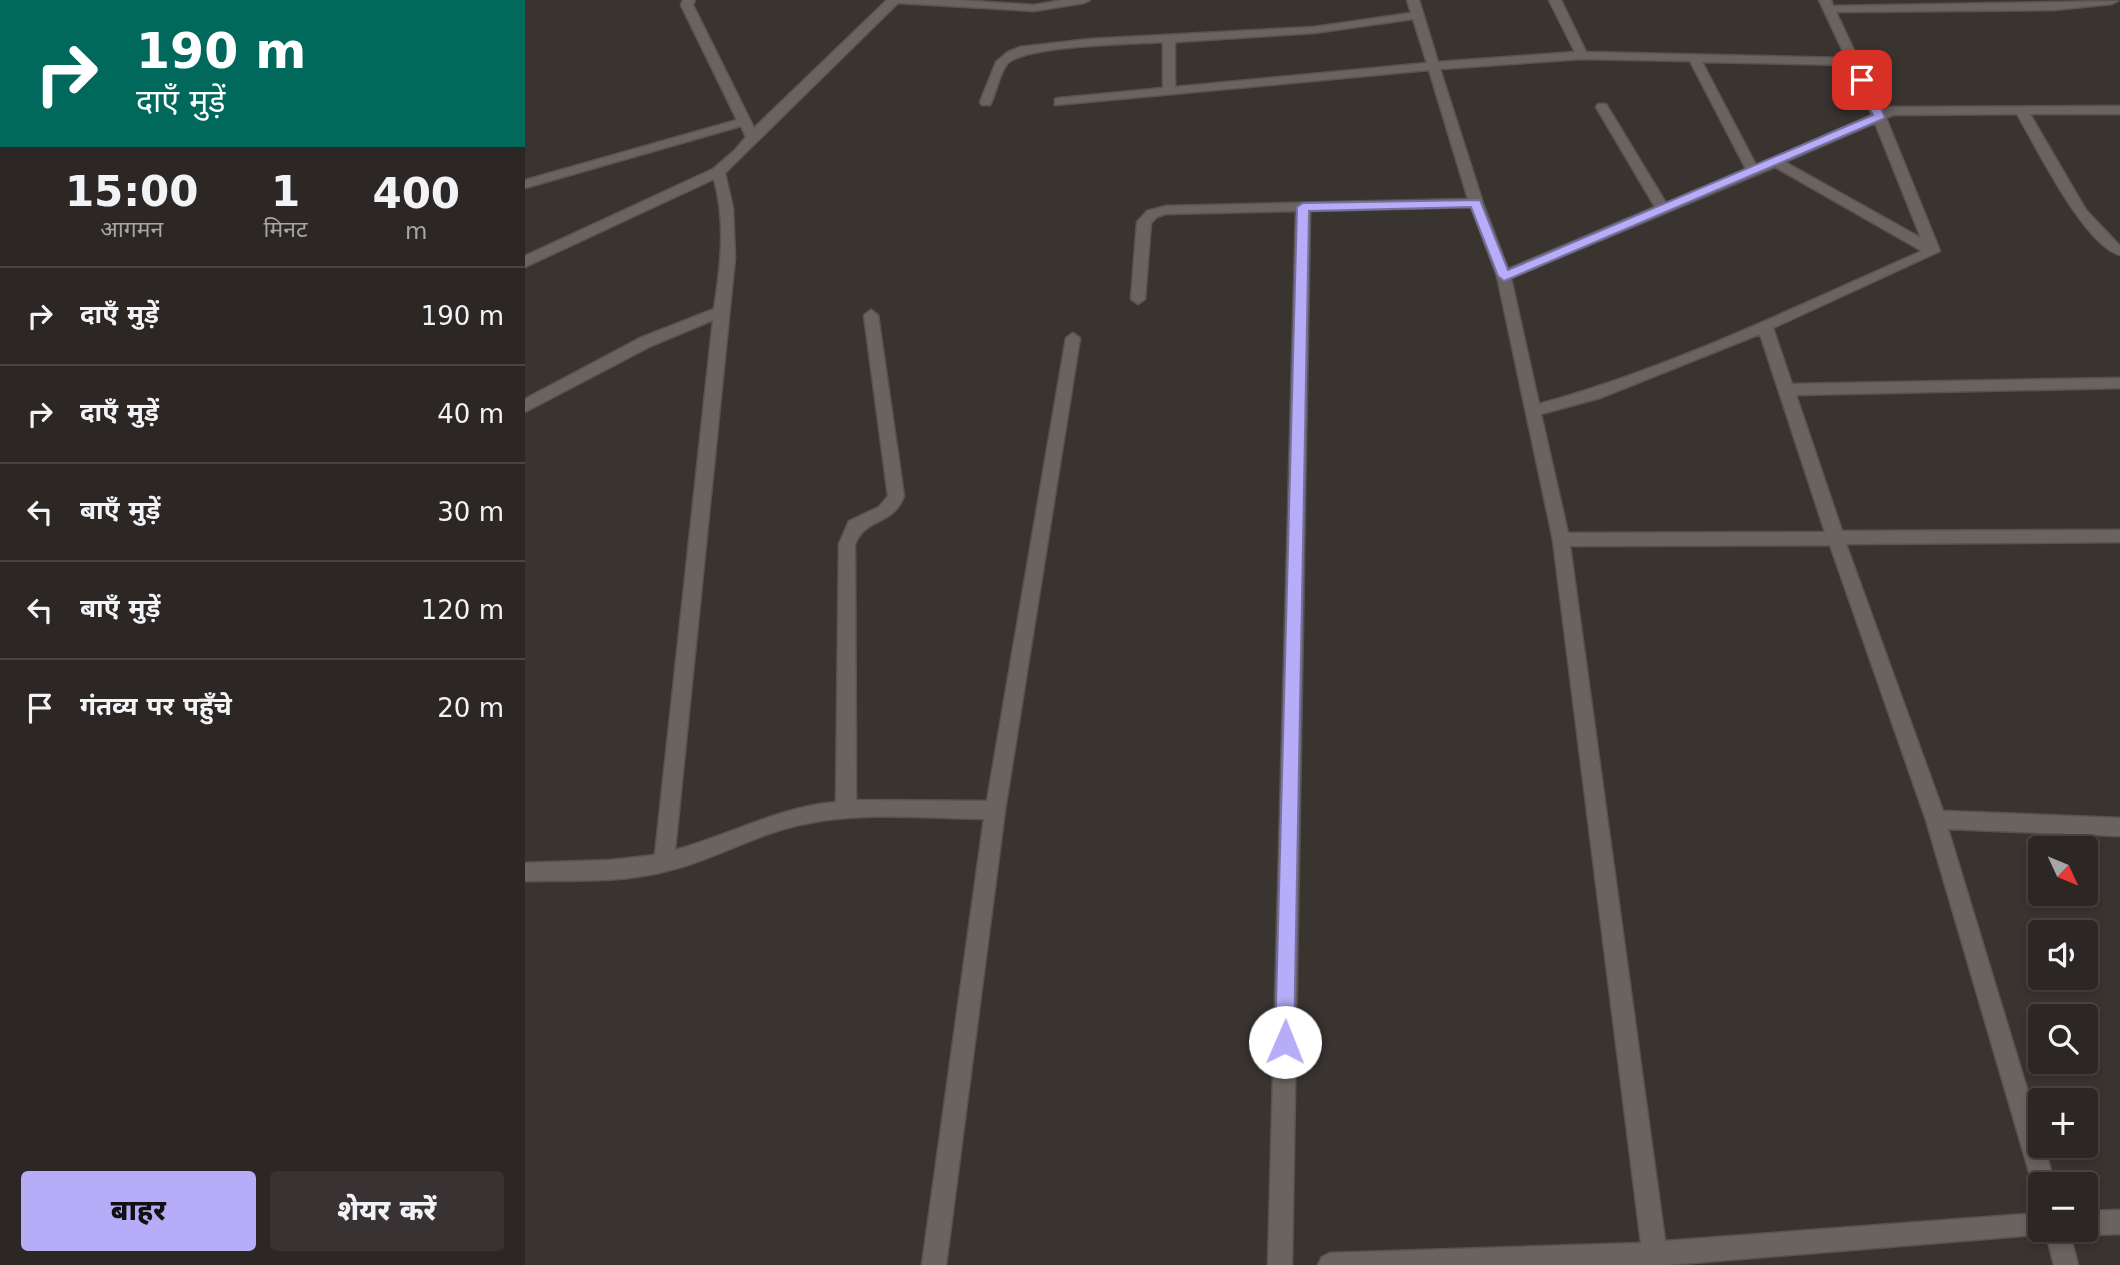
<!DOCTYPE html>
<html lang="hi">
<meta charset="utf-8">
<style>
:root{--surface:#2c2725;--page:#383332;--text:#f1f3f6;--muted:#a6a5a7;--line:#484442;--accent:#b6acf8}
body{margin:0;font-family:"DejaVu Sans","Noto Sans Devanagari",sans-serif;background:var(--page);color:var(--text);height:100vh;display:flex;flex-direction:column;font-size:26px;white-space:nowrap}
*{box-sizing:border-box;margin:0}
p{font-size:23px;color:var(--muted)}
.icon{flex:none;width:38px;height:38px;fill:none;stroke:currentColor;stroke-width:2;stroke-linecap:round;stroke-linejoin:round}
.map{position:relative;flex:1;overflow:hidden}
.panel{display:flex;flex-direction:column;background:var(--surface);width:525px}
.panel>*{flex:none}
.hud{background:#00695c;color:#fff;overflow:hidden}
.needle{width:46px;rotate:134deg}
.tools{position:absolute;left:1503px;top:836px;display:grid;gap:14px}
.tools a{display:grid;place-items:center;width:70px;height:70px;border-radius:7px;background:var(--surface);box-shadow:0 4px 10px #0003,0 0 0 2px var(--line);font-size:35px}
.pin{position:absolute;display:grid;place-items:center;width:60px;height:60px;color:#fff;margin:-30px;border-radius:14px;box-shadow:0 4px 10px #0006}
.me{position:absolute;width:77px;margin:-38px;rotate:1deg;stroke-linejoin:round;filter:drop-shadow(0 0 5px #0008)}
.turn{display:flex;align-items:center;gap:24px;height:147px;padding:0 21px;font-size:32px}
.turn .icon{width:91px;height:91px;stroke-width:2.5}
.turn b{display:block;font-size:49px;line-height:60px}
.eta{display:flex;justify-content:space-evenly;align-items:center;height:119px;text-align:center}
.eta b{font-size:42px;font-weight:800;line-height:49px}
.cta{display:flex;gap:14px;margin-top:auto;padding:14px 21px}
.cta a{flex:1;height:80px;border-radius:7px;background:var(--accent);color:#111;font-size:28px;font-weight:800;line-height:80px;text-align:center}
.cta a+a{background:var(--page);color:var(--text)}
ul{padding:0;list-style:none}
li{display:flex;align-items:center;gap:21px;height:98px;padding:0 21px;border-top:2px solid var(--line)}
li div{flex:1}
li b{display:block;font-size:26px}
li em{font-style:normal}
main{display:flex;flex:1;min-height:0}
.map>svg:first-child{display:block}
</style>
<main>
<section class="panel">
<div class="hud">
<div class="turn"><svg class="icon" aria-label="right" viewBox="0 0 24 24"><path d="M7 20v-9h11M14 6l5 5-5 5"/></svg><div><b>190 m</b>दाएँ मुड़ें</div></div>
</div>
<div class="eta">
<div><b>15:00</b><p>आगमन</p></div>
<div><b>1</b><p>मिनट</p></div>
<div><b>400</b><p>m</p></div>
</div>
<ul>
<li><svg class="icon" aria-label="right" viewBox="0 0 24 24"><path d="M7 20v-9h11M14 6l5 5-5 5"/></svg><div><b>दाएँ मुड़ें</b></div><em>190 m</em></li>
<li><svg class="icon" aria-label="right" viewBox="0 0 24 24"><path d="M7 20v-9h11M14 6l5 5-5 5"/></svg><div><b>दाएँ मुड़ें</b></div><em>40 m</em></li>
<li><svg class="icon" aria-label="left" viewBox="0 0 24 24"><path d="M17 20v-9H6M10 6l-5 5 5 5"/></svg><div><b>बाएँ मुड़ें</b></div><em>30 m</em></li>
<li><svg class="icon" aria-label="left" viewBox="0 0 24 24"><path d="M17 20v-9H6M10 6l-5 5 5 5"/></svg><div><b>बाएँ मुड़ें</b></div><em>120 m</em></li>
<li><svg class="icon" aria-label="arrive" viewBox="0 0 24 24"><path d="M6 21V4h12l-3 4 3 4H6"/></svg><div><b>गंतव्य पर पहुँचे</b></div><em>20 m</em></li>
</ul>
<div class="cta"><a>बाहर</a><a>शेयर करें</a></div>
</section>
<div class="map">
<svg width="1595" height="1265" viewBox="0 0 1595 1265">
<rect width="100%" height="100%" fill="#3a3431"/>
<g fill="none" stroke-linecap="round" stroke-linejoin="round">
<defs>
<g id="minor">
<path d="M158 0H170L168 5 229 128 362 0H432L509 5 538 0H565L559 3 509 11 373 3 200 173 208 208 210 258 150 850C205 835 254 807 311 802L314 544 324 521 354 507 363 496 339 315 346 310 353 315 379 496C368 526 342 516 330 544L331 800 462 801 541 338 548 333 555 338 480 810 421 1265H397L459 819C401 818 341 812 284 823 233 832 188 861 138 872 93 883 46 880 0 881V863L86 860 130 855 188 320 126 346 0 412V399L115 338 189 309C196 265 201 223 189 179L0 267V256L188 169 209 151 221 137 216 126 0 188V180L212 120 156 5Z"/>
<path d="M882 0H894L913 62 1050 52 1024 0H1036L1061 52 1321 58 1294 0H1306L1308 6 1593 1 1587 4 1529 10 1311 12 1357 110 1366 107 1595 106V114H1505L1561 210 1595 246V255C1559 245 1512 148 1492 114L1368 115 1361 118 1415 251 1248 328 1267 384 1595 378V388L1271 395 1317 531 1595 530V542L1321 544 1418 811 1595 818V836L1423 829 1516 1135V1146H1519L1530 1185H1516V1195L1511 1193 1508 1185 1401 820 1305 545 1045 546 1140 1241 1516 1213V1230H1544L1553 1265H1529L1521 1234 1143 1265H793L797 1257 805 1253 1116 1243 1028 540 972 276 946 207 785 211 767 1265H743L771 211 641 214 632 217 626 223 620 299 613 304 606 299 612 222 622 211 641 206 943 199 904 70 530 105V99L534 98 638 88V42C608 44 500 45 482 64 473 76 472 92 465 105H457L455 102 471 62 483 52 495 47 565 39 789 27 886 13ZM888 19 902 63 650 87V42L789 33ZM1057 59 1165 61 1221 169 1141 203 1081 104H1073L1071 107 1130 207 983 269 958 203 915 69ZM1177 62 1324 65 1347 115 1231 165ZM1350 123 1396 238 1260 162ZM1250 167 1397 251C1272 306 1146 368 1014 404L986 278ZM1235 334 1300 532 1043 533 1016 414 1075 398Z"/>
<path d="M1595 1210V1234L1561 1235 1553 1231 1561 1230V1211Z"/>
</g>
</defs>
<use href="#minor" stroke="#58534f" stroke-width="3"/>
<use href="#minor" fill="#6a635f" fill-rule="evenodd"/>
</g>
<path fill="#b6acf8" stroke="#7670a1" stroke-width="2" d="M1337 77 1343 80 1360 117 1358 119 979 281 973 276 946 207 784 211 769 1042 766 1049 760 1052 753 1049 750 1042 772 207 778 203 955 200 983 270 1348 115 1331 80Z"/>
</svg>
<div class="tools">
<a><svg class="needle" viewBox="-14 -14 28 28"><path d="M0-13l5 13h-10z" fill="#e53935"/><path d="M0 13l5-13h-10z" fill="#a6a5a7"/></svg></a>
<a><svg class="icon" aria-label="sound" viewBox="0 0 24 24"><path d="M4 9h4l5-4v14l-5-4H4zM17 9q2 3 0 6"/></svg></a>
<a><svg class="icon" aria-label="search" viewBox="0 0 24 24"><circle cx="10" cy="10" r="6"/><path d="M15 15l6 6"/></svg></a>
<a>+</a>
<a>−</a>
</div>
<div class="pin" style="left:1337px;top:80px;background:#d93025"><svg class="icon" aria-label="arrive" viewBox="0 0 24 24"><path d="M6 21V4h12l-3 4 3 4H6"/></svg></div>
<svg class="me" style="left:760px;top:1042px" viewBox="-20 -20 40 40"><circle r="19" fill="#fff"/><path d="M0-13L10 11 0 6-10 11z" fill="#b6acf8"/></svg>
</div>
</main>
